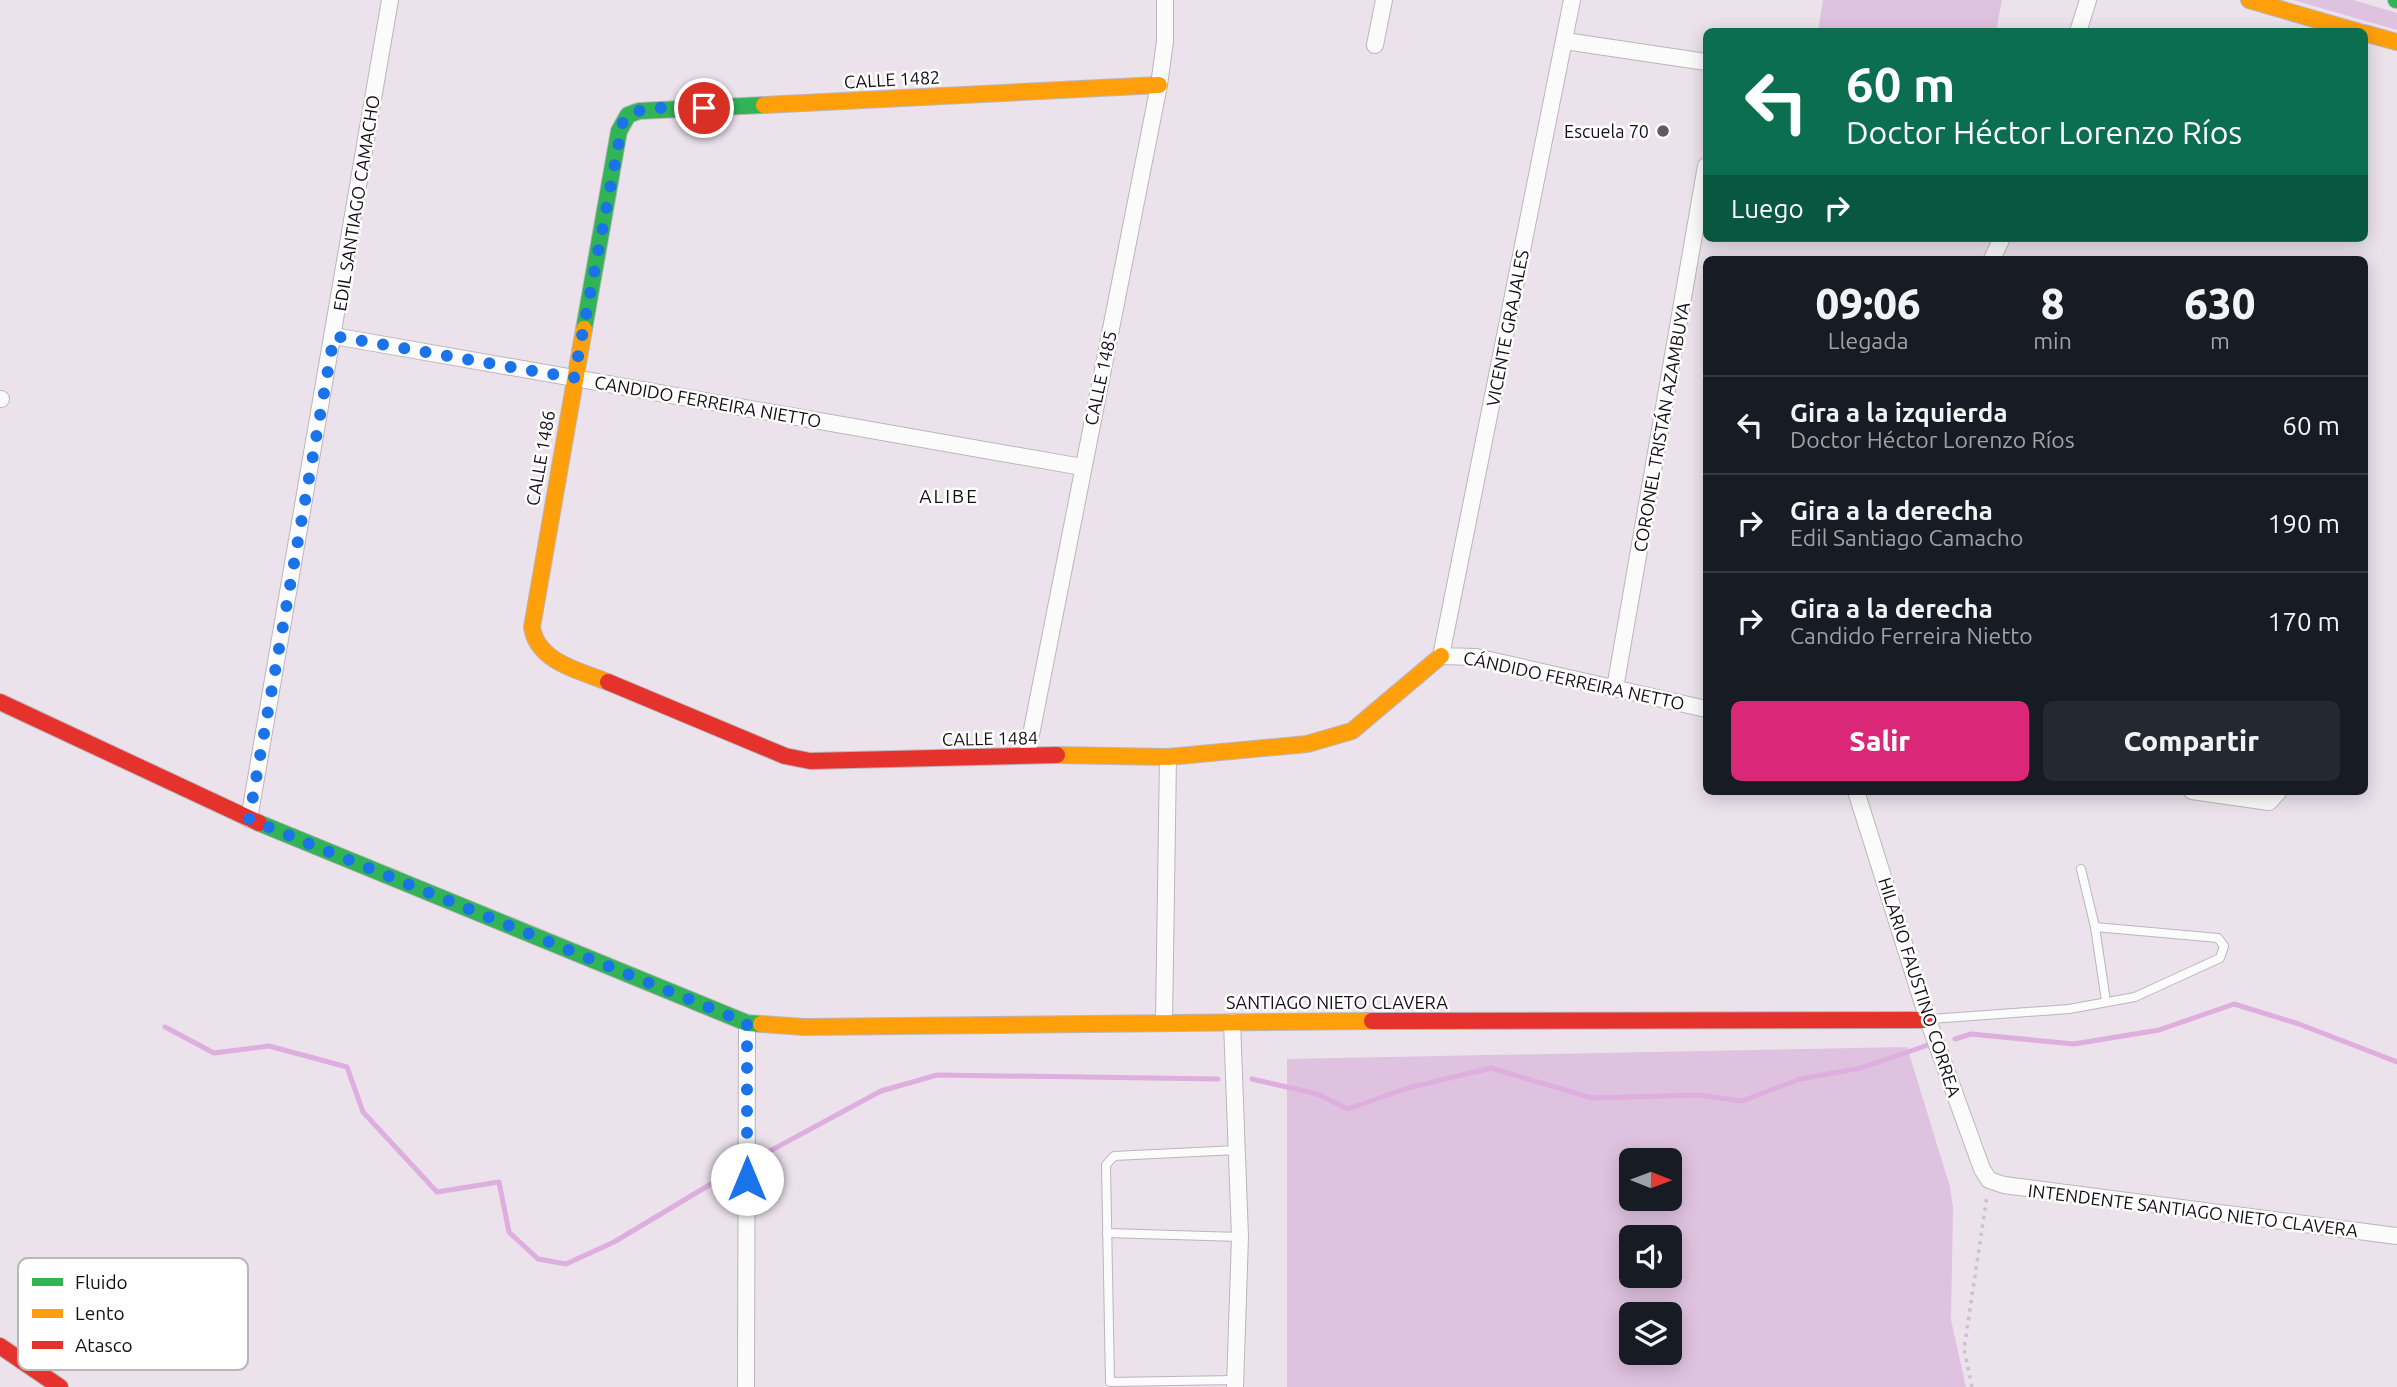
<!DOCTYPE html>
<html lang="es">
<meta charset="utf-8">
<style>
:root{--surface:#171b24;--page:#242831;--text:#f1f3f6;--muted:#9ea1a6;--line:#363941;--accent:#db2777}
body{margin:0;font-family:Ubuntu,sans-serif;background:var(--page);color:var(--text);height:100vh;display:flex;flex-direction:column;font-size:26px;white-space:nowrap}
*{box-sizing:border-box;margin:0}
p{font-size:23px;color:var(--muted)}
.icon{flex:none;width:38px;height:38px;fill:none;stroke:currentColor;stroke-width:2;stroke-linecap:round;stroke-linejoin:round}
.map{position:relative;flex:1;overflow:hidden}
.details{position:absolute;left:1703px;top:256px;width:665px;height:539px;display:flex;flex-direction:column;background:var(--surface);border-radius:10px;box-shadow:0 4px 18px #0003}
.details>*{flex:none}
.banner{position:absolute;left:1703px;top:28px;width:665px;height:214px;border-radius:10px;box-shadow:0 4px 18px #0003;background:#0b6e4f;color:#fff;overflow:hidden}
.needle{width:46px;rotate:91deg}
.tools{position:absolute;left:1619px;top:1148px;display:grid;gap:14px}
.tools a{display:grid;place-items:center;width:63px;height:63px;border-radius:10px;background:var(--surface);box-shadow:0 4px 18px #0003;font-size:35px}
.pin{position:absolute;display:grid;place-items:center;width:60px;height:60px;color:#fff;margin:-30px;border:4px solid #fff;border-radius:50%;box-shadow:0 2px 7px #0007}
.me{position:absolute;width:77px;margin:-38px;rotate:0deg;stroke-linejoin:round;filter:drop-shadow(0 0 5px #0008)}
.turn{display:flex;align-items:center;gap:24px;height:147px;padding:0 28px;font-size:32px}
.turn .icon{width:91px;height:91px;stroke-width:2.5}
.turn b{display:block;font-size:49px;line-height:60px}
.then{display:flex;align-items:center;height:66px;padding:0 28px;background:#0003;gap:14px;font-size:26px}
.eta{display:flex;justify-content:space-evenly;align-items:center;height:119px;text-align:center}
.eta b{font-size:42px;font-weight:800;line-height:49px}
.primary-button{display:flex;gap:14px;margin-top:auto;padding:14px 28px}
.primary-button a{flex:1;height:80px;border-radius:10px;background:var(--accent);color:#fff;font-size:28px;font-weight:800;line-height:80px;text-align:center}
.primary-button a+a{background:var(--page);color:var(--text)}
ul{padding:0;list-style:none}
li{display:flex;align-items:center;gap:21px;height:98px;padding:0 28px;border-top:2px solid var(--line)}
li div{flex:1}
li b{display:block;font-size:26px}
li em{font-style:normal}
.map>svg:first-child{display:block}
</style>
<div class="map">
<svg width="2397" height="1387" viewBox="0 0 2397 1387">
<rect width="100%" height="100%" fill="#ebe2eb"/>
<g fill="#dfc2df" fill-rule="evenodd">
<path d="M1823 0H2002L1996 31H1818Z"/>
<path d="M2293 0H2353L2397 13V30Z"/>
<path d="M1907 1047 1950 1187 1953 1207 1951 1320 1966 1387H1287V1059ZM1631 1160H1670V1199H1631ZM1670 1237V1276H1631V1237ZM1670 1314V1353H1631V1314Z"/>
</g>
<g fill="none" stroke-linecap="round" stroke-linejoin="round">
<g stroke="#deaede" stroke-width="5">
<path d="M165 1027 214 1053 269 1046 347 1067 363 1112 437 1192 499 1182 509 1232 538 1259 566 1264 614 1242 726 1175"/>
<path d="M1955 1039 1971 1034 2074 1044 2159 1030 2234 1004 2299 1024 2397 1062"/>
<path d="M1252 1079 1317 1094 1348 1109 1408 1088 1491 1068 1592 1098 1700 1095 1742 1101 1800 1079 1861 1068 1928 1045"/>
<path d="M755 1159 881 1091 937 1075 1218 1079"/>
</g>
<defs>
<g id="lane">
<path d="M2081 869 2095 927 2106 1001"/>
<path d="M1931 1019 2069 1009 2135 997 2220 958 2224 946 2218 938 2095 927"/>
<path d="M1107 1233 1240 1237"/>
<path d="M1235 1380 1110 1382 1106 1165 1114 1156 1237 1150"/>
</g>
<g id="street">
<path d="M1572 0 1441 656 1476 657 1706 709"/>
<path d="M2078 32 2088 0"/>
<path d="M1565 41 1706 62"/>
<path d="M1375 45 1384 0"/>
<path d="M1992 259 2002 238"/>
<path d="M334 336 1082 467"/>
<path d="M0 399H1"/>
<path d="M1615 688 1706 166"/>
<path d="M1027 755 1159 85 1165 41V0"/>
<path d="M1856 791 1928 1020 1982 1169 1989 1180 2004 1185 2397 1236"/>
<path d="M2192 791 2269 802 2279 791"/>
<path d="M249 819 390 0"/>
<path d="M1164 1022 1168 757"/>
<path d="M1232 1022 1240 1237 1235 1387"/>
<path d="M746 1387 747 1023"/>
</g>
<g id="fast">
<path d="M2396 0H2397"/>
<path d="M584 329 619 131 628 115 639 111 764 105"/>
<path d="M259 823 747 1023 761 1024"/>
</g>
<g id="slow">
<path d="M2249 0 2359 32"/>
<path d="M2364 33 2397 42"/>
<path d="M764 105 1159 85"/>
<path d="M584 329 532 627C537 662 580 671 608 682"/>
<path d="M1057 755 1168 757 1307 744 1352 731 1441 656"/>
<path d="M761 1024 804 1027 1372 1021"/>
</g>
<g id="jam">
<path d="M608 682 785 756 810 761 1057 755"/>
<path d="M0 702 259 823"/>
<path d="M1372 1021 1928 1020"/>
<path d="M0 1346 60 1387"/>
</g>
</defs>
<use href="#lane" stroke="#bcb5bc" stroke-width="10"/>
<use href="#street" stroke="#bcb5bc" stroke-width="18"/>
<use href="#fast" stroke="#bcb5bc" stroke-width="18"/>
<use href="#slow" stroke="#bcb5bc" stroke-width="18"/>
<use href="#jam" stroke="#bcb5bc" stroke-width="18"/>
<path stroke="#c9c6c9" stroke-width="3.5" stroke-dasharray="3.5 5" stroke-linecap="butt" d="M1972 1387 1964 1349 1987 1196"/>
<use href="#lane" stroke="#fcfbfc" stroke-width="8"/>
<use href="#street" stroke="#fcfbfc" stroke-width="16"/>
<use href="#fast" stroke="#30b455" stroke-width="16"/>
<use href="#slow" stroke="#ff9f0a" stroke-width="16"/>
<use href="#jam" stroke="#e5322d" stroke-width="16"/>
</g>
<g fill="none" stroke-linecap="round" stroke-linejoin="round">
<path stroke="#1a73e8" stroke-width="12" stroke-dasharray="0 21.6" d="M704 108C681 109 637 102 623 121L574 378 334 336 249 819 747 1023V1179"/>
</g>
<circle fill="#605960" stroke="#fff" stroke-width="2.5" cx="1663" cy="131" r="7"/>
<g text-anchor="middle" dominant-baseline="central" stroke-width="5" stroke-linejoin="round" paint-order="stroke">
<g font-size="18" fill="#150f15" stroke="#fff">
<text transform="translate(892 79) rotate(-3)">CALLE 1482</text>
<text transform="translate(356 203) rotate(-81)">EDIL SANTIAGO CAMACHO</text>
<text transform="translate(1507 328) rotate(-79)">VICENTE GRAJALES</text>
<text transform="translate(1100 378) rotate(-78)">CALLE 1485</text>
<text transform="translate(708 401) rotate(10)">CANDIDO FERREIRA NIETTO</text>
<text transform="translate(1661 427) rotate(-80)">CORONEL TRISTÁN AZAMBUYA</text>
<text transform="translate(540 458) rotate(-80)">CALLE 1486</text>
<text transform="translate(1574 680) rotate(12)">CÁNDIDO FERREIRA NETTO</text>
<text transform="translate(990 738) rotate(-1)">CALLE 1484</text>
<text transform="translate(1920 987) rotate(72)">HILARIO FAUSTINO CORREA</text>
<text x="1337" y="1002">SANTIAGO NIETO CLAVERA</text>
<text transform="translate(2193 1210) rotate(7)">INTENDENTE SANTIAGO NIETO CLAVERA</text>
</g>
<g font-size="18" fill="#150f15" stroke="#fff" text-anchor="end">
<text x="1649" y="131">Escuela 70</text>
</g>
<g font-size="19" letter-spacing="2" fill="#150f15" stroke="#fff">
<text x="949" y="496">ALIBE</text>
</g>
</g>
<rect x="18" y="1258" width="230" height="112" rx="10" fill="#fff" stroke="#b9b7b9" stroke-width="2"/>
<rect x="32" y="1278" width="31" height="8" fill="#30b455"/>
<rect x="32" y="1309" width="31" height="9" fill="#ff9f0a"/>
<rect x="32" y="1341" width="31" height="8" fill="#e5322d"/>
<g font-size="19" fill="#150f15">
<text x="75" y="1289">Fluido</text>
<text x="75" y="1320">Lento</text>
<text x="75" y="1352">Atasco</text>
</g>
</svg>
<div class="tools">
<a><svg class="needle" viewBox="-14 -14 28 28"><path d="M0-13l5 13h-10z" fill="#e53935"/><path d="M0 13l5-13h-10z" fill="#9ea1a6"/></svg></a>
<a><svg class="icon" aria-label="sound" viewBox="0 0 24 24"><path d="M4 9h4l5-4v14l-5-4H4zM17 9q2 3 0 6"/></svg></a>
<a><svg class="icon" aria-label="layers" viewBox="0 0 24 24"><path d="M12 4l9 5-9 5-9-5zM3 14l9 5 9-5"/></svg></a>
</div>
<div class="pin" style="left:704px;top:108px;background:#d93025"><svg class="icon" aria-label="arrive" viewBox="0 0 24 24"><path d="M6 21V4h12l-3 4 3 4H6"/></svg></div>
<svg class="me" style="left:747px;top:1179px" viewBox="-20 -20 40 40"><circle r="19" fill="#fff"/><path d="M0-13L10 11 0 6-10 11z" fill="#1a73e8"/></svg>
<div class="banner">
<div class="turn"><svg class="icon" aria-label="left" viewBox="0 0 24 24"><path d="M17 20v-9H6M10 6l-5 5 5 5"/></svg><div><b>60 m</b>Doctor Héctor Lorenzo Ríos</div></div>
<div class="then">Luego<svg class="icon" aria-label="right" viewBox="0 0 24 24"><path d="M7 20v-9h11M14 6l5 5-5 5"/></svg></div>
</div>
<section class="details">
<div class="eta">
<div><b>09:06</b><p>Llegada</p></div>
<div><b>8</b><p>min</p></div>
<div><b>630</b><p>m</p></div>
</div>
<ul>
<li><svg class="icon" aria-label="left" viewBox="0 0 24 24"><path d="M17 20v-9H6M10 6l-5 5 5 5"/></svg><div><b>Gira a la izquierda</b><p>Doctor Héctor Lorenzo Ríos</p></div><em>60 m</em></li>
<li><svg class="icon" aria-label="right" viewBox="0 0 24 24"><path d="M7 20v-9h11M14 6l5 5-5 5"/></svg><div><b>Gira a la derecha</b><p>Edil Santiago Camacho</p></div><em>190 m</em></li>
<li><svg class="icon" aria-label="right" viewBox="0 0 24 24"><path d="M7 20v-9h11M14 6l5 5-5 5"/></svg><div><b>Gira a la derecha</b><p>Candido Ferreira Nietto</p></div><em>170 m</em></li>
</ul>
<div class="primary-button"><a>Salir</a><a>Compartir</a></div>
</section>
</div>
